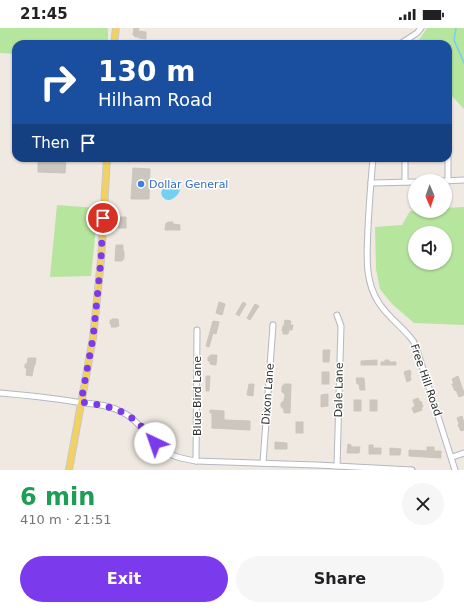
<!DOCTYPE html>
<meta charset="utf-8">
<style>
:root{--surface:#fff;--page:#f6f6f6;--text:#202124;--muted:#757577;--accent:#7c3aed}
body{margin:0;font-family:"DejaVu Sans",sans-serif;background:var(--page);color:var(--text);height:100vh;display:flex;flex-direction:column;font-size:15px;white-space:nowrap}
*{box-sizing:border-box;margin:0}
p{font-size:13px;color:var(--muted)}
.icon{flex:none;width:22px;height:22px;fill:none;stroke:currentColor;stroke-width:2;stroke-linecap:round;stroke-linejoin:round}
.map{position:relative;height:442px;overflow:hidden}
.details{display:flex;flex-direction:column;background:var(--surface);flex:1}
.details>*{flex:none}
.banner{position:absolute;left:12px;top:12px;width:440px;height:122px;border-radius:12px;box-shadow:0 1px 3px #0004;background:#1a4fa0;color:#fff;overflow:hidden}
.needle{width:26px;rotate:178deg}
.controls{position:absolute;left:408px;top:146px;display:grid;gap:8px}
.controls a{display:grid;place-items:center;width:44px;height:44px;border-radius:50%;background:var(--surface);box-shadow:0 1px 3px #0004;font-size:20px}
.pin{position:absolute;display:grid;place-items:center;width:34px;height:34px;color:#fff;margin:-17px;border:2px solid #fff;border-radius:50%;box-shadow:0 1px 4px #0007}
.me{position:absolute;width:44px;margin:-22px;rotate:318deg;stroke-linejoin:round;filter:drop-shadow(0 0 3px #0008)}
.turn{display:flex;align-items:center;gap:14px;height:84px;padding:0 20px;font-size:18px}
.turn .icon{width:52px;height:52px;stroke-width:2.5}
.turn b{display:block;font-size:28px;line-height:34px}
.then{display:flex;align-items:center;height:38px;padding:0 20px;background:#0003;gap:8px;font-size:15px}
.round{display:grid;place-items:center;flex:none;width:42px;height:42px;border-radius:21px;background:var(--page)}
.head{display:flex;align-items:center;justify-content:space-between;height:68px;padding:0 20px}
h1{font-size:24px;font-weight:800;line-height:30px;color:#1e9e55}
.primary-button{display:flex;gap:8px;margin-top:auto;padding:8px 20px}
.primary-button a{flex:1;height:46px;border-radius:24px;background:var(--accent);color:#fff;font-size:16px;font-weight:800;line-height:46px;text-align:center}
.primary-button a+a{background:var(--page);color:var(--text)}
.status{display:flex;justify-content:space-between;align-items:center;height:28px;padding:0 20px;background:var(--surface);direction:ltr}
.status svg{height:11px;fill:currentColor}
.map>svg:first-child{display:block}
</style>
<div class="status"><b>21:45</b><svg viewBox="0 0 49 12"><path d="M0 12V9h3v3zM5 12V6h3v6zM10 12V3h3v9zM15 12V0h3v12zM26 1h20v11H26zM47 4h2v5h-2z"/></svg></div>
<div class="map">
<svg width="464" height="442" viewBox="0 0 464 442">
<rect width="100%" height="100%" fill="#efe9e1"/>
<g fill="#b6e59e" fill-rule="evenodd">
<path d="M0 0H108V16H16V26L0 25Z"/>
<path d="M427 0H464V81L451 67 448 66V16H411L419 12Z"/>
<path d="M57 177 98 180 91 248 50 249Z"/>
<path d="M464 179V297L414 295 392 276 380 261 376 241 375 199 402 197 410 183H445V180ZM415 205H445V235H415Z"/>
</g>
<path fill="#75cff0" d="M173 152C191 158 171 177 165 171 156 165 166 155 173 152Z"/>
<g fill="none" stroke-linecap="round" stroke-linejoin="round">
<path stroke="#75cff0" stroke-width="1.5" d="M456 0 454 12 464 35"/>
</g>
<g fill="#cbc7bf" stroke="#cbc5ba">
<path d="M134 0H139L138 3 146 4V11L139 10V9H135V8L133 7Z"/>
<path d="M38 130H66L65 145 38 144Z"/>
<path d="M133 140 150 141 149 171H131Z"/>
<rect x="118" y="189" width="8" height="11"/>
<path d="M168 194H173V196L180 197V202H165L166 195H168Z"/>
<path d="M116 217H123V223H124V231H123L122 233H115Z"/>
<path d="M219 274 225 276 222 287 216 285Z"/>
<path d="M243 274 246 276 239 288 236 286Z"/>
<path d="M255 276 259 278 250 292 247 290Z"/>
<path d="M112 291H118L119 298H117V299H111L112 297 110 296V292H112Z"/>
<path d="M285 292 291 293 290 297H293L292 302H289L288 306H283V303H282L283 298H284Z"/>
<path d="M213 293 219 294 216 306 213 305 209 319 206 318Z"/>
<path d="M323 322H330L329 334H323Z"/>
<path d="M210 327H217L216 337 210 336V333H208V329H210Z"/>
<path d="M28 330H36L35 337H34L32 348 26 347 27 340H25V336H27Z"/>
<path d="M377 332V337H361V333Z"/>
<path d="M385 332H389V334H396V337H381V334H385Z"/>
<path d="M410 342 411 346 410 347 411 352 407 354 404 344Z"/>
<rect x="322" y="344" width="7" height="12"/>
<path d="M206 348H210L209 363H206Z"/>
<path d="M458 348 464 365V367L459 369 456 362 455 363 452 356H454L452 351Z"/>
<path d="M356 350H364L365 362H360L359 356H357Z"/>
<path d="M249 356H254L253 368 247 367Z"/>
<path d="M284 356H291L290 385H284V381H283V380L281 379V375H282L283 373H284L285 366 283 365V364H282V358H284Z"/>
<path d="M328 366V378L321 379V367Z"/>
<path d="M418 370 420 374 421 373 423 379H421L422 382 414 385 412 380 415 378 413 372Z"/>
<rect x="354" y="372" width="7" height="11"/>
<rect x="370" y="372" width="7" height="11"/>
<path d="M210 382 224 383V392L250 393V402L212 400V385H210Z"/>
<path d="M462 388 464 395V402L461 403 458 397 459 396 457 390Z"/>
<rect x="296" y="394" width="7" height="11"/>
<path d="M275 414 287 415V421H275Z"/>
<path d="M348 416 351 417V419H360L359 425H347Z"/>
<path d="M369 417H373V420H381V426H369Z"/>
<path d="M427 419H434V423H441V430L409 428V422L427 423Z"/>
<path d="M390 420 401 421 400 427H390Z"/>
</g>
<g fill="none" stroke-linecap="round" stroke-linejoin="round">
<defs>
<g id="minor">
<path d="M400 16 417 5 421 0"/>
<path d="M373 130C371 153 369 177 368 200 367 225 364 253 379 275 387 288 400 297 410 309 413 312 415 316 416 319L455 442"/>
<path d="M405 130V154"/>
<path d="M448 130V153"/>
<path d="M443 153 464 152"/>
<path d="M371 155 415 154"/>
<path d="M0 365C26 367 51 370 77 374 93 376 106 376 122 384 139 392 147 410 162 421 172 429 184 431 196 433L317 437 412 442"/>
<path d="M452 429 464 425"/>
<path d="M196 433 197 302"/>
<path d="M263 435 273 297"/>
<path d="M337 438 341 298 337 287"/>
</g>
<g id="major">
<path d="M114 16 116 0"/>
<path d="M69 442 93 310 101 232 107 130"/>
</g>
</defs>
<use href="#minor" stroke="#b4b7c1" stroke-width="7"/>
<use href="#major" stroke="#c9c9c9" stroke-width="8"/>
<use href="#minor" stroke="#fff" stroke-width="5"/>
<use href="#major" stroke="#f2d163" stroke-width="6"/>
</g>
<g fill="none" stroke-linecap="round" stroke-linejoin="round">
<path stroke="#7c3aed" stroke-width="7" stroke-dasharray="0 12.6" d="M103 190 101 232 93 310 81 374C102 377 123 380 139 396 145 402 149 409 155 415"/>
</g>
<circle fill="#3f7fe0" stroke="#fff" stroke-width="1.5" cx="141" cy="156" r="4"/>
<g text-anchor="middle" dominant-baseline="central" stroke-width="3" stroke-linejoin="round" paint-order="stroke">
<g font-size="11" fill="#366cbe" stroke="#fff" text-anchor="start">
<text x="149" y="156">Dollar General</text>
</g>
<g font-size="11" fill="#2e2e2e" stroke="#fff">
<text transform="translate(426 352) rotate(71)">Free Hill Road</text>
<text transform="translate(339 362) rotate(-89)">Dale Lane</text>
<text transform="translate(268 366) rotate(-86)">Dixon Lane</text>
<text transform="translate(197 368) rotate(-90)">Blue Bird Lane</text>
</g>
</g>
</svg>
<div class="controls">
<a><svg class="needle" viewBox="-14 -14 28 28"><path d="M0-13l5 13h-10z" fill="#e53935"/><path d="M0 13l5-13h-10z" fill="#757577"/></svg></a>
<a><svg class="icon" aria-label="sound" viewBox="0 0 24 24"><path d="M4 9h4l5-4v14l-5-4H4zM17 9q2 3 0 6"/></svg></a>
</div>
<div class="pin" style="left:103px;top:190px;background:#d93025"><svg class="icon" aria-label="arrive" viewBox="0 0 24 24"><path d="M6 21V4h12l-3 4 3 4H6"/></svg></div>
<svg class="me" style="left:155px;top:415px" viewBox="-20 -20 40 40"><circle r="19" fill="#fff"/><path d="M0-13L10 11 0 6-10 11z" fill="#7c3aed"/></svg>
<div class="banner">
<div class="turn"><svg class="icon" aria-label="right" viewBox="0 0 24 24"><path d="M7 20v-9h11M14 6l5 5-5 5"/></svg><div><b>130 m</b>Hilham Road</div></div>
<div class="then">Then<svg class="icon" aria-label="arrive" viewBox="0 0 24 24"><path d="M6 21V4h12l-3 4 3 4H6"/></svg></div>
</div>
</div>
<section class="details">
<div class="head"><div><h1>6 min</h1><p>410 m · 21:51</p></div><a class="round"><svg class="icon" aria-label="close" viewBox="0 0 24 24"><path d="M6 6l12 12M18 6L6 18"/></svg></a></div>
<div class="primary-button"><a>Exit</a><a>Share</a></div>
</section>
